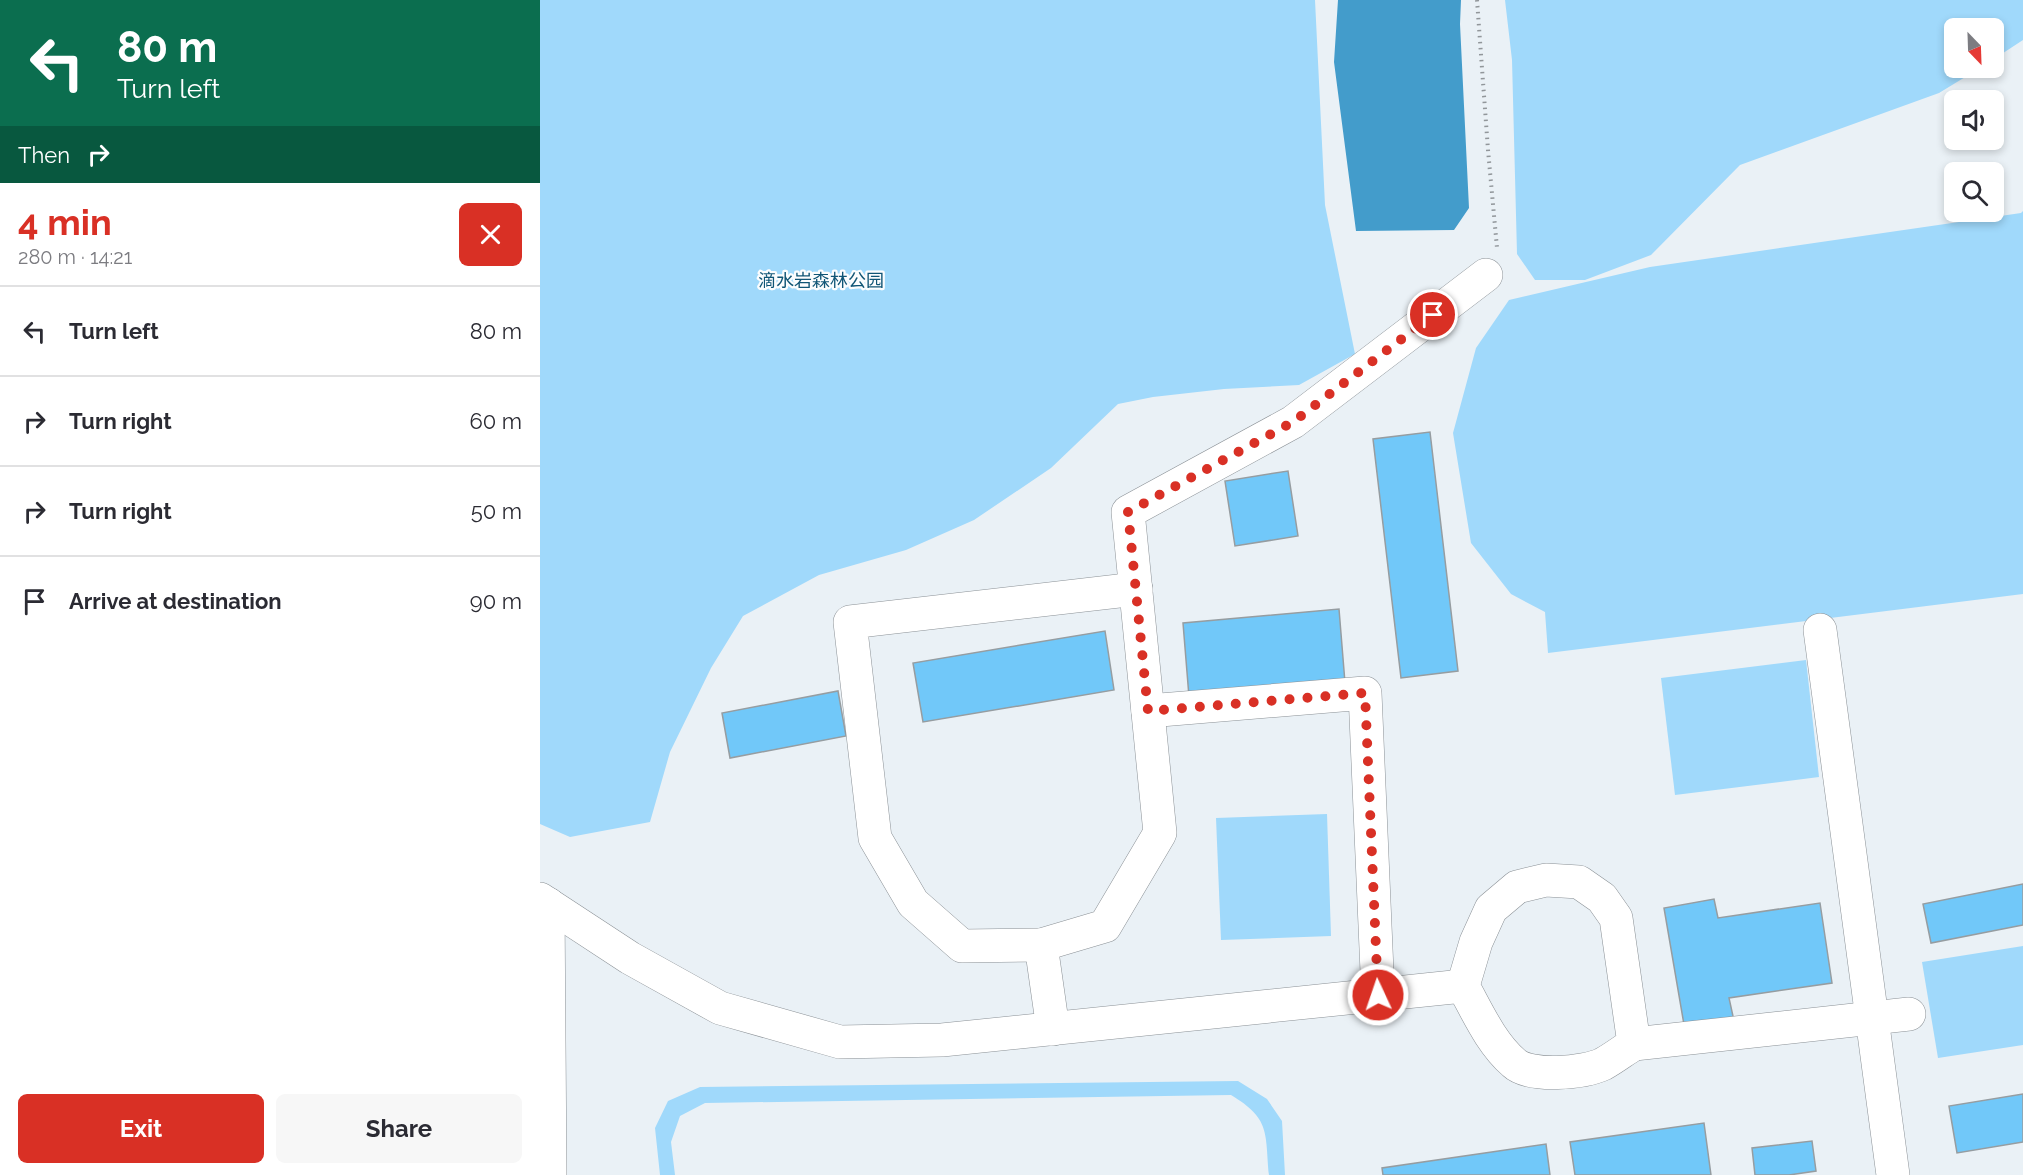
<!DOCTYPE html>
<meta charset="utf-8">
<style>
:root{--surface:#fff;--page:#f7f7f7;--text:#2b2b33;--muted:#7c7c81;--line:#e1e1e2;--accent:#d93025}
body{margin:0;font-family:Raleway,"Noto Sans SC",sans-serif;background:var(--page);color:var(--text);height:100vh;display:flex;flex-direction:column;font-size:22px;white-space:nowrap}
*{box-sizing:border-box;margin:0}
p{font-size:20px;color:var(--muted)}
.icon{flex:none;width:33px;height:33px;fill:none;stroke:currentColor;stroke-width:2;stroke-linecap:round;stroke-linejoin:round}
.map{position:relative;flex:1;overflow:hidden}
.details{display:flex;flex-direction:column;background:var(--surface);width:540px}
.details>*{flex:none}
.hud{background:#0b6e4f;color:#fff;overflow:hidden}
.needle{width:39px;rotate:157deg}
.buttons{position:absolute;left:1404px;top:18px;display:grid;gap:12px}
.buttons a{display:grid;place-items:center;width:60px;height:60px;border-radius:9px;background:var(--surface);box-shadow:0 3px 9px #0003;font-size:30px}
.pin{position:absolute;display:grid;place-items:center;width:51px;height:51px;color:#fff;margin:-26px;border:3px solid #fff;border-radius:50%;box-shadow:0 2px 6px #0007}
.me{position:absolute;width:66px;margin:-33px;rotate:357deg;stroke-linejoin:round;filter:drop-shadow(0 0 4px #0008)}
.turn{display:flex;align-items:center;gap:21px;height:126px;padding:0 18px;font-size:27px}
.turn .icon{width:78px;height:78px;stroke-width:2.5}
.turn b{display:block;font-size:42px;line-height:51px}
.then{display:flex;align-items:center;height:57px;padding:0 18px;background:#0003;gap:12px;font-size:22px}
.round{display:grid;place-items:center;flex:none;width:63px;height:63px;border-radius:9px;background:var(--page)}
.overview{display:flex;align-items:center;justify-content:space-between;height:102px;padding:0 18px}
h1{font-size:36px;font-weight:700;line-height:45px;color:var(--accent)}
.cta{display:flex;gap:12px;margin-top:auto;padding:12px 18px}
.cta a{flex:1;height:69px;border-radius:9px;background:var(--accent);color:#fff;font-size:24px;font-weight:700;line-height:69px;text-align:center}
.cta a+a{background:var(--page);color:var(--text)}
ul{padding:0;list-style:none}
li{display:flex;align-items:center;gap:18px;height:90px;padding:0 18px;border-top:2px solid var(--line)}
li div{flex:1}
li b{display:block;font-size:22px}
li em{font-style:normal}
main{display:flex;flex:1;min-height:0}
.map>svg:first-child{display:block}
</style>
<main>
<section class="details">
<div class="hud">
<div class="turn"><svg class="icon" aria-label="left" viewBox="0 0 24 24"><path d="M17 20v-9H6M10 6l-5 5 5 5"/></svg><div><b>80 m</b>Turn left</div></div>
<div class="then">Then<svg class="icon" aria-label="right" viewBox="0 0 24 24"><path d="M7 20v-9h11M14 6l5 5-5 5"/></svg></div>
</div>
<div class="overview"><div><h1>4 min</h1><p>280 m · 14:21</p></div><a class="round" style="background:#d93025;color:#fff"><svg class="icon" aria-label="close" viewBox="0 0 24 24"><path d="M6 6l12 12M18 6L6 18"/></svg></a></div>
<ul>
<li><svg class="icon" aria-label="left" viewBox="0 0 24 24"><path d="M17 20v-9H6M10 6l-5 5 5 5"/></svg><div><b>Turn left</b></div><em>80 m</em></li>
<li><svg class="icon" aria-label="right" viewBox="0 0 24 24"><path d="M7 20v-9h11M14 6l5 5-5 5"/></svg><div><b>Turn right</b></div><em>60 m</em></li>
<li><svg class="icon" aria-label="right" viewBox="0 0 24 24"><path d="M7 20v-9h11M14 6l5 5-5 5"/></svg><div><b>Turn right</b></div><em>50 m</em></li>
<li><svg class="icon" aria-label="arrive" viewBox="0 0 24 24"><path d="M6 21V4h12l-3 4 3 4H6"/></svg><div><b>Arrive at destination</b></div><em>90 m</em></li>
</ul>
<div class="cta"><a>Exit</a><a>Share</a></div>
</section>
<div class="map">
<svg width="1483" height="1175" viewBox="0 0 1483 1175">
<rect width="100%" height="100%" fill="#eaf1f6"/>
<g fill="#a0d9fb">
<path d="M0 0H775L785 205 815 354 759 385 684 389 613 397 578 404 511 468 434 520 366 550 279 575 203 616 171 668 130 752 110 822 30 837 0 824Z"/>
<path d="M965 0H1483V40L1454 59V28H1414V68H1440L1399 93 1200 165 1111 255 1045 280H995L977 254 972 60Z"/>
<path d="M1483 211V594L1008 653 1005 612 971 594 931 543 913 433 936 348 969 300 1110 267 1481 213Z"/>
<path d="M1266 660 1279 777 1135 795 1121 678Z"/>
<path d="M787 814 791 936 681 940 676 818Z"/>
<path d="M1483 946V1045L1398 1058 1382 962Z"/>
<path d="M698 1081 727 1099 742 1121 745 1175H729C725 1133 731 1119 691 1095L165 1103 140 1116 131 1142 135 1175H120L115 1128 128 1101 160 1087Z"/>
</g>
<path fill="#439ccb" d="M798 0H921L920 24 929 208 914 230 816 231 794 62Z"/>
<g fill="#71c8f9" stroke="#969da1" stroke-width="1.5">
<path d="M890 432 918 671 861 678 833 439Z"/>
<path d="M748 471 758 536 695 546 685 481Z"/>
<path d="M799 609 806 695 650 709 643 623Z"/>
<path d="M565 631 574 690 383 722 373 663Z"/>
<path d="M298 691 306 736 190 758 182 713Z"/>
<path d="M1483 884V925L1391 943 1383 904Z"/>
<path d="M1174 899 1178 918 1280 903 1292 983 1189 998 1198 1039 1148 1048 1124 908Z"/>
<path d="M1483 1094V1142L1417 1153 1409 1106Z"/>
<path d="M1164 1123 1171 1175H1035L1030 1142Z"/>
<path d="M1272 1141 1276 1171 1249 1175H1215L1212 1148Z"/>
<path d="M1006 1144 1010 1175H843L842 1168Z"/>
</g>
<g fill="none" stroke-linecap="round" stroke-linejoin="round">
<defs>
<g id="minor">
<path d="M1280 630 1353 1175"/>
<path d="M608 711 825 693 838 995"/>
<path d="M1006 880 1039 882 1062 898 1076 918 1094 1044C1084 1050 1074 1058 1063 1064 1044 1073 990 1078 974 1063 951 1043 938 1013 923 986L936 942 951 909 977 887Z"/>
<path d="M0 899 90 958 180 1008 300 1042 402 1040 923 986"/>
<path d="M8 904 10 1175"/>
<path d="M501 945 422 946 373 903 335 838 310 622 596 589"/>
<path d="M513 1029 501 945 565 926 620 833 588 512 753 422 946 275"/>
<path d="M1094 1044 1369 1014"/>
</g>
</defs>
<use href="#minor" stroke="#8b9196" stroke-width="34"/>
<path stroke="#91969a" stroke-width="4" stroke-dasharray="1.5 4.5" stroke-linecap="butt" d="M937 0 948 150 957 248"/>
<use href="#minor" stroke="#fff" stroke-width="33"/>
</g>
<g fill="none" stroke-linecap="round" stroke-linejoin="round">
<path stroke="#d93025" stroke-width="10" stroke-dasharray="0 18" d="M838 995 825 693 608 711 588 512 753 422 893 315"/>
</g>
<g text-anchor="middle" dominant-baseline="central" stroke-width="4.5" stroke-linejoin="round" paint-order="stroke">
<g font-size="18" fill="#105576" stroke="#fcfdfe">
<text x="281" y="280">滴水岩森林公园</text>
</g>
</g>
</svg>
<div class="buttons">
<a><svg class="needle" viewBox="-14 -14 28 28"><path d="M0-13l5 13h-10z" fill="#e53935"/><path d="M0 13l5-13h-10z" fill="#7c7c81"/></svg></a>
<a><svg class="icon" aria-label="sound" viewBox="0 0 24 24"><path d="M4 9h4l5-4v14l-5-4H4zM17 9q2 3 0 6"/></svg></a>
<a><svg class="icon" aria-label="search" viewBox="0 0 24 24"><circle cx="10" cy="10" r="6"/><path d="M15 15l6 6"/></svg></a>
</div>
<div class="pin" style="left:893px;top:315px;background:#d93025"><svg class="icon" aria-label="arrive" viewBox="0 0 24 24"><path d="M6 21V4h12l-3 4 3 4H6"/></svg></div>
<svg class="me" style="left:838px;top:995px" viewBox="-20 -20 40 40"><circle r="17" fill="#d93025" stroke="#fff" stroke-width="3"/><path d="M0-11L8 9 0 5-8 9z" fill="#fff"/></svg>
</div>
</main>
